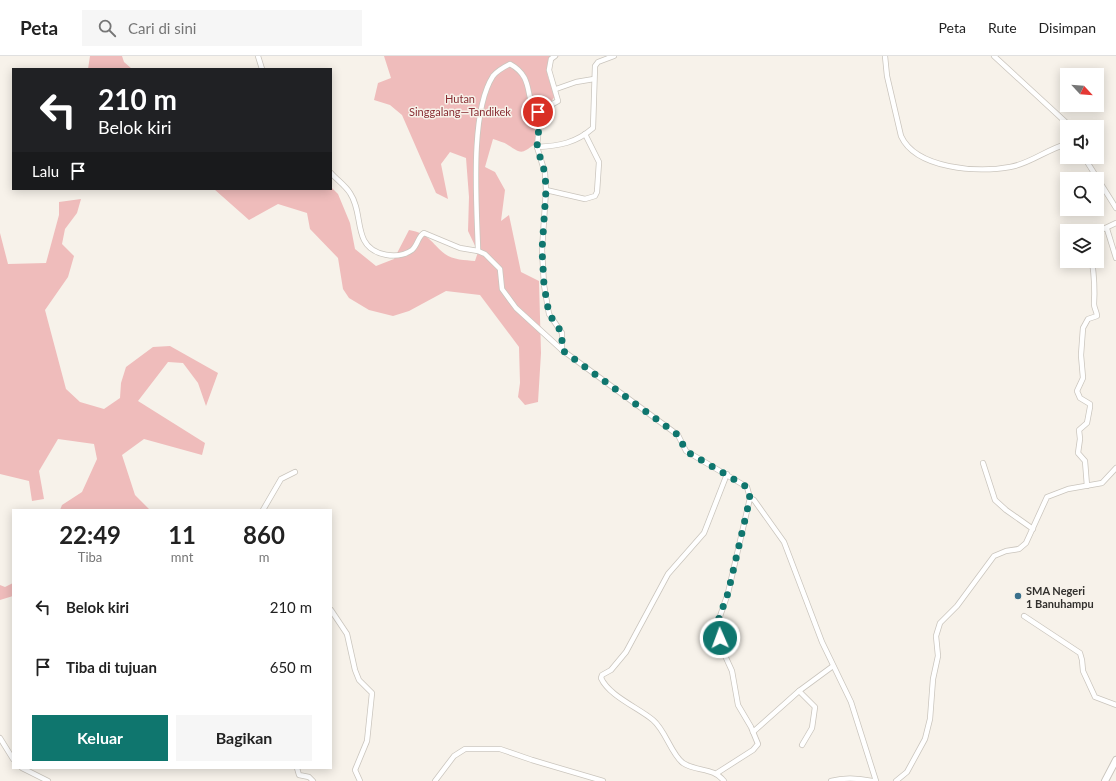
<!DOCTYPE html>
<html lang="id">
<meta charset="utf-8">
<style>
:root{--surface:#fff;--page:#f6f6f6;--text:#222;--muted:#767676;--line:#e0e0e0;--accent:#0f766e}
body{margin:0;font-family:Lato,sans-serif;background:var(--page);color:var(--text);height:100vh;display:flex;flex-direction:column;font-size:15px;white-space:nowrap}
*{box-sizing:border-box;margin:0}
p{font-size:13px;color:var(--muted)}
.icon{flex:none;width:22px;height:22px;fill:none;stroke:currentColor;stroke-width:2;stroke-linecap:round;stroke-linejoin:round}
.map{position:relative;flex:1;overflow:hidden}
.panel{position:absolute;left:12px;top:453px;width:320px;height:260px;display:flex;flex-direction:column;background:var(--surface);border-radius:0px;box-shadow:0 2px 10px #0003}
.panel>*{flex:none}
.top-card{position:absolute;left:12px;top:12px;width:320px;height:122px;border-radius:0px;box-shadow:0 2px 10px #0003;background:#202124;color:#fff;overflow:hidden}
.needle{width:26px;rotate:116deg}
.controls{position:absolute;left:1060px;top:12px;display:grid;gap:8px}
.controls a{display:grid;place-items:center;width:44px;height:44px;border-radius:0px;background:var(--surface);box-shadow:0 2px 10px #0003;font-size:20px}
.pin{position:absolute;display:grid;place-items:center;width:34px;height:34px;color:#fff;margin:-17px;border:2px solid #fff;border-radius:50%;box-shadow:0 1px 4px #0007}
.me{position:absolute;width:44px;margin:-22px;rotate:358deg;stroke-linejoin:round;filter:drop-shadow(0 0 3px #0008)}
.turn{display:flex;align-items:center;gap:14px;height:84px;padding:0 20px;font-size:18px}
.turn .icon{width:52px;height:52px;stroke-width:2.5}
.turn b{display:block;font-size:28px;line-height:34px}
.then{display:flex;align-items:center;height:38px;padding:0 20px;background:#0003;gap:8px;font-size:15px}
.eta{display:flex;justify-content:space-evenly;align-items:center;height:68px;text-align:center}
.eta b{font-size:24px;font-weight:700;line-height:28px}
.cta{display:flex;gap:8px;margin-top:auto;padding:8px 20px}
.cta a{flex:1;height:46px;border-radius:0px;background:var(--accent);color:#fff;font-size:16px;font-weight:700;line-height:46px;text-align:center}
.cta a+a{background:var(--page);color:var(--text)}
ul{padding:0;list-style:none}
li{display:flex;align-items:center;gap:12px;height:60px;padding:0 20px}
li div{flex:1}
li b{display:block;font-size:15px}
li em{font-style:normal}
header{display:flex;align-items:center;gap:24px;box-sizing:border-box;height:56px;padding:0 20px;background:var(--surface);border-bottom:1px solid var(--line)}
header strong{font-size:19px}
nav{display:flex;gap:22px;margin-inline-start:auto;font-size:14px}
.search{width:280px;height:36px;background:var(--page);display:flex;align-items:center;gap:10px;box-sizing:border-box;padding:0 14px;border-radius:0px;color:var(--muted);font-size:15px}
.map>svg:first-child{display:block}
</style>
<header>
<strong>Peta</strong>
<div class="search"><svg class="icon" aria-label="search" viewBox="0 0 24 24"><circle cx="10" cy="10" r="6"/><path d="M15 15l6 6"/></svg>Cari di sini</div>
<nav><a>Peta</a><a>Rute</a><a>Disimpan</a></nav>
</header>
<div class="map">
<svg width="1116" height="725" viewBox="0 0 1116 725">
<rect width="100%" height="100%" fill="#f7f2ea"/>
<g fill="#efbcbb">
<path d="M90 0H122L124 6 132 13H88Z"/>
<path d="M384 0H560L555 1 547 11 548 21 555 40 545 55 535 58V88C521 98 522 98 508 89 504 86 498 85 493 83L485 111 495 116 505 134 501 165 509 159 521 216 539 225 541 297 538 346 525 349 518 341 520 327 519 291 480 239 446 235 409 255 393 260 369 254 349 242 343 233 338 202 310 173 307 157 278 148 249 164 214 133H331V131L338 138 350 167 355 193 376 210 394 203 409 174C429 177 431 187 445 198 453 204 465 204 475 205L478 196 468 175 469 141 466 102 450 96 441 108 448 143 436 137 402 59 390 49 374 44 378 27 391 22Z"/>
<path d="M81 143 77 157 65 173 62 188 74 200 68 221 45 254 66 333 80 346 104 353 120 342 121 327 126 311 153 291 170 290 218 317 206 350 198 327 183 307 168 306 138 345 205 387 202 399 144 383 122 399 135 439 150 454H60L62 449 82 436 97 403 94 388 58 383 39 415 44 443 32 445 29 425 0 418V177L8 208 46 207 59 159V146Z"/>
<path d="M13 527V540L0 544V529L5 531Z"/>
</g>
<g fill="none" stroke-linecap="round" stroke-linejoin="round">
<defs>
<g id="minor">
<path d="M258 0 262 13"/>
<path d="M555 0 551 3 549 14 558 45 538 56 540 64H536L539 70 537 91 545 117 546 134 542 194 544 229 549 258 562 277V294"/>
<path d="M885 0 887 20 901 80C916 113 978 117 1010 111 1030 108 1047 93 1067 88"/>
<path d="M994 0 1071 71"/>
<path d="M556 33 576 26 594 23"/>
<path d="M537 91C559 90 576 87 593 72L595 10 598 6 614 0"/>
<path d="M1084 101 1116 152"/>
<path d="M331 117C337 124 345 129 350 137 360 152 357 170 364 184 372 200 398 204 412 194 418 189 418 180 424 177L460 192 478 195 485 198 500 213 502 233 516 252 562 294 678 379 686 395 747 431 750 442 754 444 784 486 822 586 851 646 876 725"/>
<path d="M546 134 585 143 595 140 597 136 599 106 585 78"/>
<path d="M1107 173 1116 202"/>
<path d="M1097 176 1116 167"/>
<path d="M478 195C477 151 469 57 493 20 497 15 504 11 510 8 536 22 523 44 538 56"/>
<path d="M983 407 995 444 1006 454 1033 473"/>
<path d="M1087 430 1085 405 1078 397 1080 383 1079 374 1087 367 1090 351V348L1080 342 1077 335 1083 322 1081 299 1083 272 1088 263 1097 260C1097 256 1094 252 1094 248 1095 233 1094 219 1092 205"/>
<path d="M263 454 281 423 295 416"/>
<path d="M331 554 347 578 355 614 359 624 372 637 367 685 355 714 360 725"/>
<path d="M1024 560 1080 597 1082 604 1083 615 1095 641 1116 649"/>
<path d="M799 635 815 651 812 672 802 689"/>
<path d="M753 676 799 635 833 610"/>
<path d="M0 682 13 703"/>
<path d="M22 712 48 725"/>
<path d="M297 712 299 719 309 721 313 725"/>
<path d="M717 717 753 694 758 688 751 671 738 649 732 615 722 593 717 569 728 537 750 442"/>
<path d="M435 725 454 700 465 693H500L532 704 603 725"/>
<path d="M724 725C713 711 697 716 683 707 671 698 666 675 653 664 639 652 609 640 601 622L602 619 611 614 626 596 668 518 704 477 727 418"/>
<path d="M831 725C845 721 858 722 872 725"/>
<path d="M896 725 907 716 925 683 930 663 933 623 938 600 936 580 940 567 957 550 994 500 1006 495 1019 493 1026 487 1047 441 1068 433 1102 427 1116 412"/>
</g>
<path id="secondary" d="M1105 725 1116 704"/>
</defs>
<use href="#minor" stroke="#cac5bd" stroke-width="6"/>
<use href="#secondary" stroke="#cac5bd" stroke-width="8"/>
<use href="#minor" stroke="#fff" stroke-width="4.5"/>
<use href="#secondary" stroke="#fff" stroke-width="6"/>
</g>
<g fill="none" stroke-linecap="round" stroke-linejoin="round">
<path stroke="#0f766e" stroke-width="7" stroke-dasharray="0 12.6" d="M538 56 540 64H536L539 70 537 91 545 117 546 134 542 194 544 229 549 258 562 277V294L678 379 686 395 747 431 750 442 728 537 718 565 720 582"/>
</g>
<circle fill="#3a708b" stroke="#f7f2ea" stroke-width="1.5" cx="1018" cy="540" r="4"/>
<g text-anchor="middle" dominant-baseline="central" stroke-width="3" stroke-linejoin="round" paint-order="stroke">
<g font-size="11" fill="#882e34" stroke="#f7f2ea">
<text x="460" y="42">Hutan<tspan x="460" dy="13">Singgalang—Tandikek</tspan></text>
</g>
<g font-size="11" font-weight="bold" fill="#32302d" stroke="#f7f2ea" text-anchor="start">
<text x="1026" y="534">SMA Negeri<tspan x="1026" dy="13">1 Banuhampu</tspan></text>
</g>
</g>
</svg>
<div class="controls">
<a><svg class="needle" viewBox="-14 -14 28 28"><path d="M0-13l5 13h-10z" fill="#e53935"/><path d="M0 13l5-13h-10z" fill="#767676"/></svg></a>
<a><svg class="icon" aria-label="sound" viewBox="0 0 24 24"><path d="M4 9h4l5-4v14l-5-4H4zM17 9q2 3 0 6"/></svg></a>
<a><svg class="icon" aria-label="search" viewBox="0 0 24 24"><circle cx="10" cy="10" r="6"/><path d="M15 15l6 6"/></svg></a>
<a><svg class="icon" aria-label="layers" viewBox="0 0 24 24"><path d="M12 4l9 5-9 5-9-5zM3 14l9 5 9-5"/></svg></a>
</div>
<div class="pin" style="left:538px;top:56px;background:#d93025"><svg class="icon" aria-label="arrive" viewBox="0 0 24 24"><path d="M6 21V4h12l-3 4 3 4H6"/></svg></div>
<svg class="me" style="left:720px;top:582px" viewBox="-20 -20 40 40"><circle r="17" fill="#0f766e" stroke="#fff" stroke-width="3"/><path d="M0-11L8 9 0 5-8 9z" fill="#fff"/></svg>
<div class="top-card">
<div class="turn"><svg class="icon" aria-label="left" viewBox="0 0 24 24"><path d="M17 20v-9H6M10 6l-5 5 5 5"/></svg><div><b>210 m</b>Belok kiri</div></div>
<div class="then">Lalu<svg class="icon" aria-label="arrive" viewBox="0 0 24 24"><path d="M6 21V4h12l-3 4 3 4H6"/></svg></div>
</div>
<section class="panel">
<div class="eta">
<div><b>22:49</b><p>Tiba</p></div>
<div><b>11</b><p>mnt</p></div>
<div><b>860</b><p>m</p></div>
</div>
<ul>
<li><svg class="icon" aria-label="left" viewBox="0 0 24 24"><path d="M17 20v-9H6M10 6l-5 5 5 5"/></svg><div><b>Belok kiri</b></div><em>210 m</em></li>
<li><svg class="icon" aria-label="arrive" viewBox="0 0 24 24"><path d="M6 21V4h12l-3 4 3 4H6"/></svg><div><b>Tiba di tujuan</b></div><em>650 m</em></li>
</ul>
<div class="cta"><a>Keluar</a><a>Bagikan</a></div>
</section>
</div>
